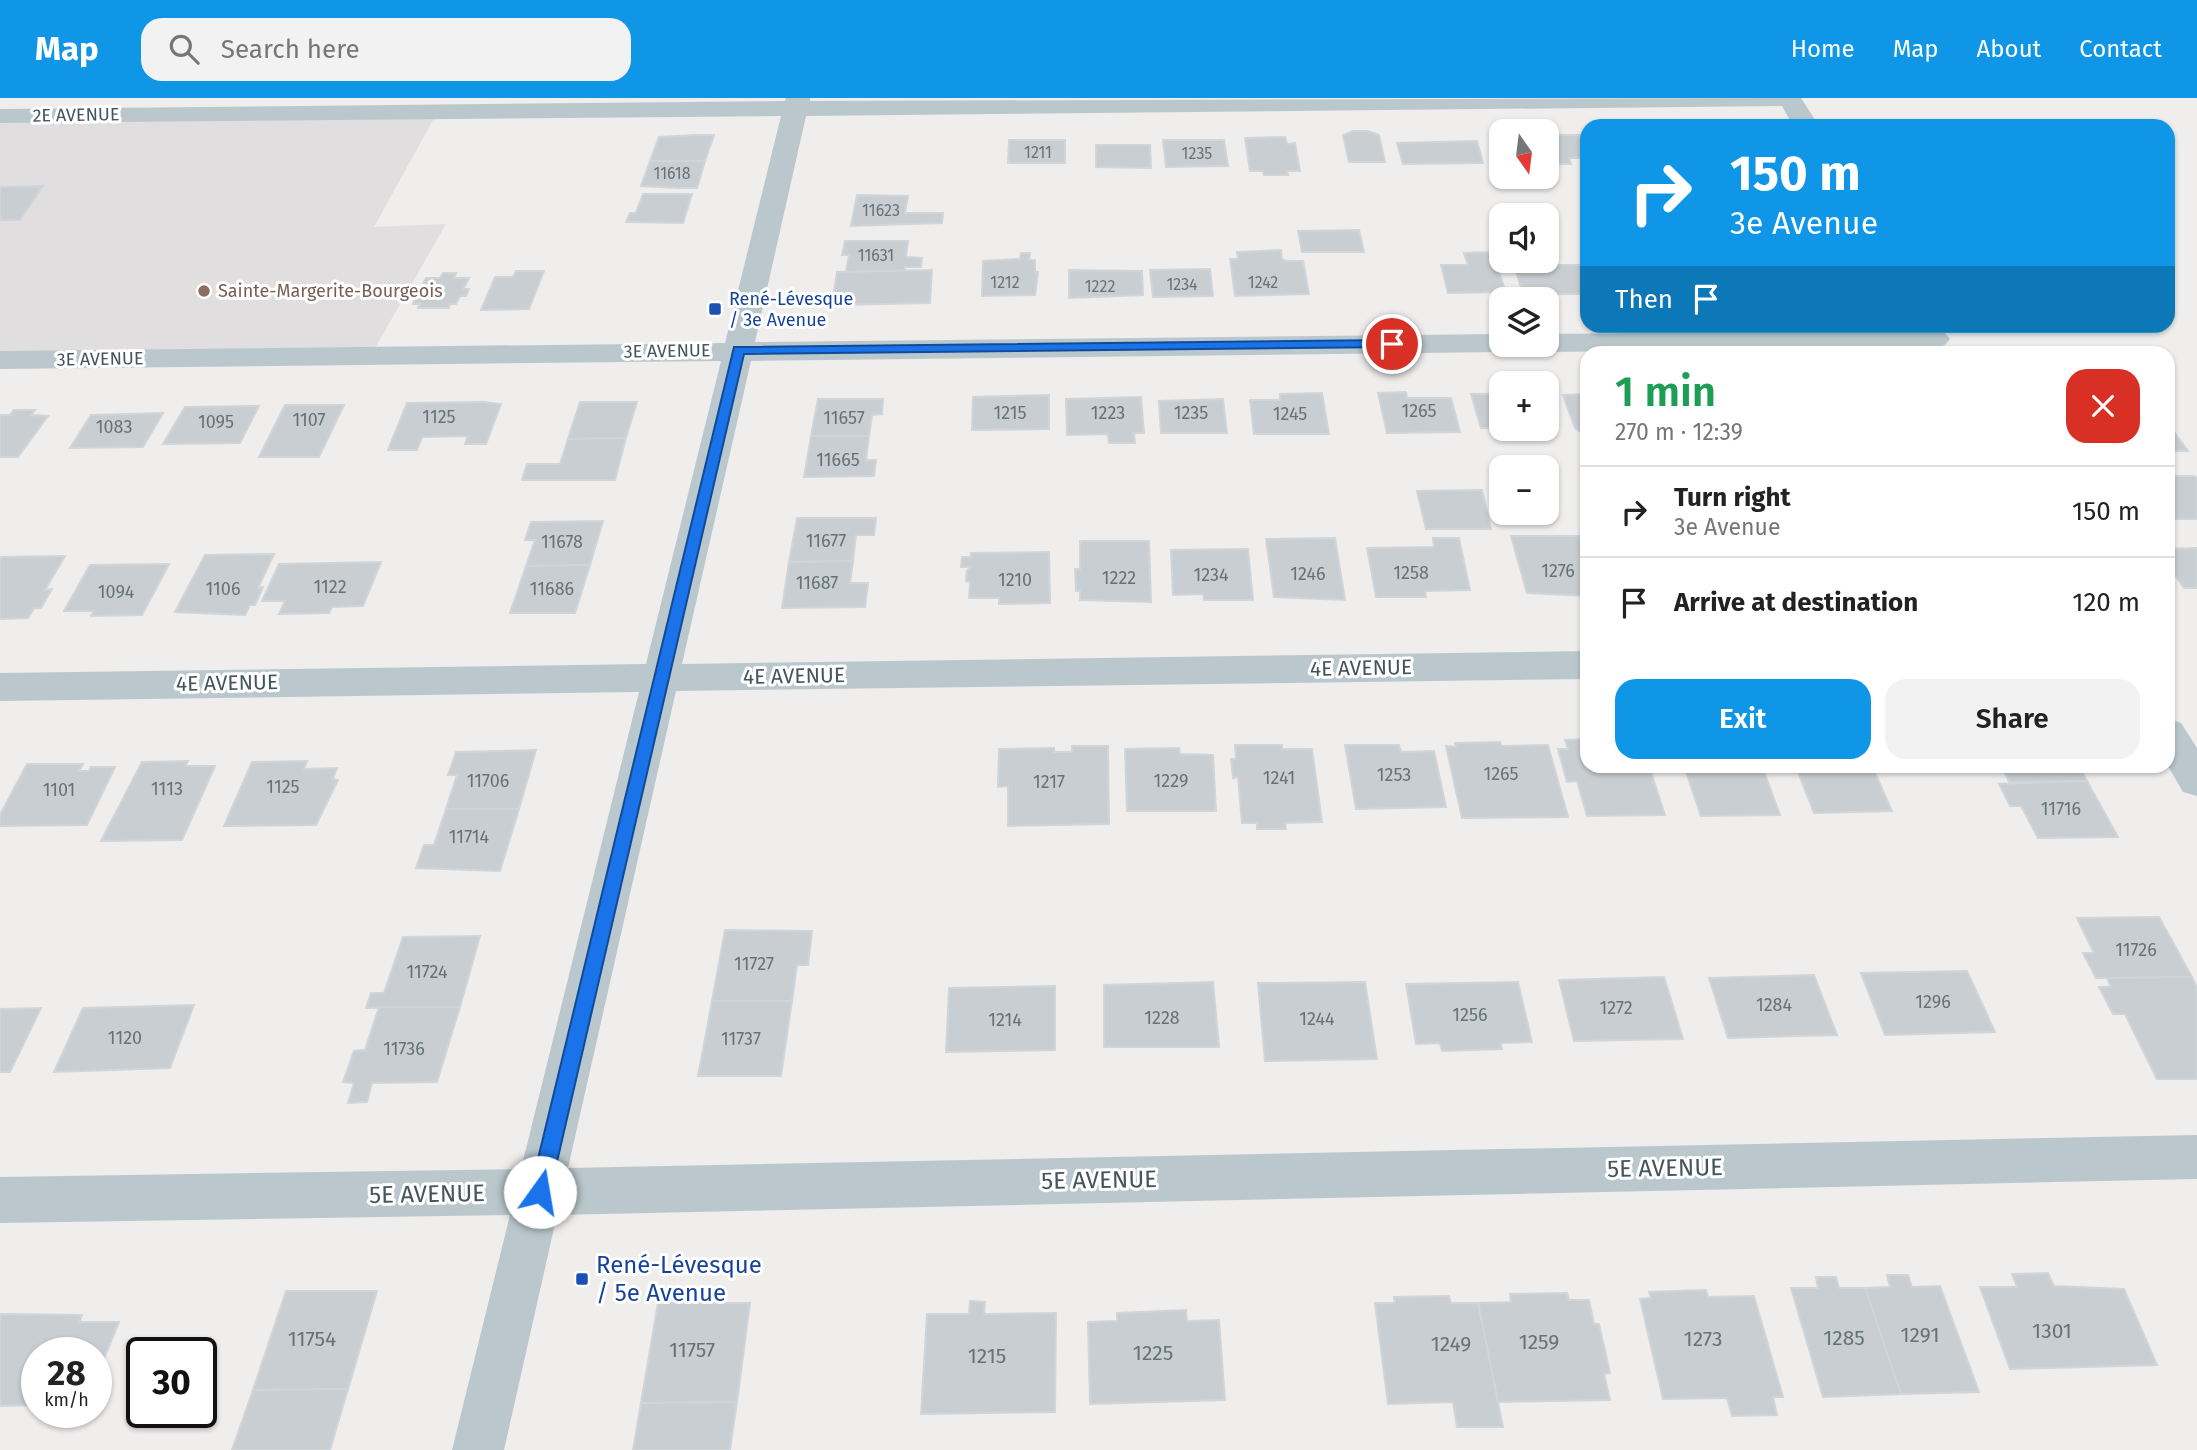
<!DOCTYPE html>
<meta charset="utf-8">
<style>
:root{--surface:#fff;--page:#f2f2f2;--text:#222;--muted:#767676;--line:#e0e0e0;--accent:#1096e7}
body{margin:0;font-family:"Fira Sans",sans-serif;background:var(--page);color:var(--text);height:100vh;display:flex;flex-direction:column;font-size:26px;white-space:nowrap}
*{box-sizing:border-box;margin:0}
p{font-size:23px;color:var(--muted)}
.icon{flex:none;width:38px;height:38px;fill:none;stroke:currentColor;stroke-width:2;stroke-linecap:round;stroke-linejoin:round}
.map{position:relative;flex:1;overflow:hidden}
.details{position:absolute;left:1580px;top:248px;width:595px;height:427px;display:flex;flex-direction:column;background:var(--surface);border-radius:21px;box-shadow:0 2px 5px #0004}
.details>*{flex:none}
.top-card{position:absolute;left:1580px;top:21px;width:595px;height:214px;border-radius:21px;box-shadow:0 2px 5px #0004;background:#1096e7;color:#fff;overflow:hidden}
.needle{width:46px;rotate:166deg}
.fabs{position:absolute;left:1489px;top:21px;display:grid;gap:14px}
.fabs a{display:grid;place-items:center;width:70px;height:70px;border-radius:14px;background:var(--surface);box-shadow:0 2px 5px #0004;font-size:35px}
.speed{position:absolute;left:21px;top:1239px;display:flex;gap:14px;font-size:35px;font-weight:700;text-align:center}
.speed>*{display:grid;place-content:center;width:91px;height:91px;border-radius:50%;background:var(--surface);box-shadow:0 2px 5px #0004;line-height:1}
.speed small{font-size:18px;font-weight:400}
.speed .limit{border:4px solid #111;border-radius:10px;background:#fff;color:#111}
.pin{position:absolute;display:grid;place-items:center;width:60px;height:60px;color:#fff;margin:-30px;border:4px solid #fff;border-radius:50%;box-shadow:0 2px 7px #0007}
.me{position:absolute;width:77px;margin:-38px;rotate:13deg;stroke-linejoin:round;filter:drop-shadow(0 0 5px #0008)}
.turn{display:flex;align-items:center;gap:24px;height:147px;padding:0 35px;font-size:32px}
.turn .icon{width:91px;height:91px;stroke-width:2.5}
.turn b{display:block;font-size:49px;line-height:60px}
.then{display:flex;align-items:center;height:66px;padding:0 35px;background:#0003;gap:14px;font-size:26px}
.round{display:grid;place-items:center;flex:none;width:74px;height:74px;border-radius:21px;background:var(--page)}
.summary{display:flex;align-items:center;justify-content:space-between;height:119px;padding:0 35px}
h1{font-size:42px;font-weight:600;line-height:52px;color:#1e9e55}
.action{display:flex;gap:14px;margin-top:auto;padding:14px 35px}
.action a{flex:1;height:80px;border-radius:21px;background:var(--accent);color:#fff;font-size:28px;font-weight:600;line-height:80px;text-align:center}
.action a+a{background:var(--page);color:var(--text)}
ul{padding:0;list-style:none}
li{display:flex;align-items:center;gap:21px;height:91px;padding:0 35px;border-top:2px solid var(--line)}
li div{flex:1}
li b{display:block;font-size:26px}
li em{font-style:normal}
header{display:flex;align-items:center;gap:42px;box-sizing:border-box;height:98px;padding:0 35px;background:var(--accent);color:#fff}
header strong{font-size:33px}
nav{display:flex;gap:38px;margin-inline-start:auto;font-size:24px}
.search{width:490px;height:63px;background:var(--page);display:flex;align-items:center;gap:18px;box-sizing:border-box;padding:0 24px;border-radius:21px;color:var(--muted);font-size:26px}
.map>svg:first-child{display:block}
</style>
<header>
<strong>Map</strong>
<div class="search"><svg class="icon" aria-label="search" viewBox="0 0 24 24"><circle cx="10" cy="10" r="6"/><path d="M15 15l6 6"/></svg>Search here</div>
<nav><a>Home</a><a>Map</a><a>About</a><a>Contact</a></nav>
</header>
<div class="map">
<svg width="2197" height="1352" viewBox="0 0 2197 1352">
<rect width="100%" height="100%" fill="#f0eded"/>
<path fill="#e1dedf" d="M438 13 374 129 446 126 371 257 0 262V17Z"/>
<g fill="#c9ced2" stroke="#d0d5d9" stroke-width="2">
<path d="M1353 33H1368L1379 37 1385 64H1349L1343 37Z"/>
<path d="M697 37H714L705 63H650L659 39Z"/>
<path d="M1547 37H1548L1560 66H1553L1551 61H1547Z"/>
<path d="M1548 37H1587V60H1569L1571 66H1560Z"/>
<path d="M1285 39 1287 46 1295 45 1300 73H1287L1288 77H1264L1263 73H1250L1245 40Z"/>
<path d="M1009 42H1065V65H1008Z"/>
<path d="M1163 42H1224L1228 68 1166 69Z"/>
<path d="M1477 43 1483 65 1403 66 1397 45Z"/>
<path d="M1096 47H1150L1151 70 1096 69Z"/>
<path d="M650 63H705L697 90H679L641 88Z"/>
<path d="M43 88 20 122H0V89Z"/>
<path d="M643 96H692L683 125 626 124 630 115H636Z"/>
<path d="M857 97 908 98 905 115H943L942 125 851 128Z"/>
<path d="M1359 132 1364 154H1302L1298 133Z"/>
<path d="M845 143H908L906 159 922 160 921 169H905L904 174H846L849 157H842Z"/>
<path d="M1281 152 1282 161 1286 163H1303L1309 196 1235 198 1230 161H1238L1237 154Z"/>
<path d="M1492 154 1506 194 1448 195 1441 167H1468L1464 155Z"/>
<path d="M1021 155H1030L1029 162H1035V174H1038L1035 197 982 198 983 163 1020 161Z"/>
<path d="M1514 167H1582L1587 182V196H1523Z"/>
<path d="M1210 171 1213 198 1153 199 1150 172Z"/>
<path d="M932 172 930 205 832 207 837 174Z"/>
<path d="M1069 172 1142 173 1143 197 1069 200Z"/>
<path d="M516 173H544L529 211 481 212 495 179H513Z"/>
<path d="M443 175H456L454 180H469L463 191H469L466 198H460L456 206H450L449 210H418L420 206H413L426 180H440Z"/>
<path d="M1406 294 1407 300H1451L1460 334 1387 335 1378 295Z"/>
<path d="M1322 295 1329 336H1254L1250 302H1280V296Z"/>
<path d="M1471 296H1502V330H1481Z"/>
<path d="M1587 296V333H1579L1575 330 1563 297Z"/>
<path d="M1049 297V331L972 332 973 299Z"/>
<path d="M1141 299 1144 335H1134L1135 345H1109L1108 336 1067 337 1066 301Z"/>
<path d="M818 301H883L882 316 872 317 869 338H811Z"/>
<path d="M1223 301 1227 335H1161L1159 303Z"/>
<path d="M484 304 501 306 486 346H465L468 338 422 339 417 352H388L407 305Z"/>
<path d="M580 304H637L626 340 568 341Z"/>
<path d="M285 307H344L319 359H259Z"/>
<path d="M259 308 240 345 163 346 185 309Z"/>
<path d="M14 312H35L31 317 48 318 18 359H0V317H10Z"/>
<path d="M163 315 143 349 70 350 91 317Z"/>
<path d="M2168 326 2188 353H2168Z"/>
<path d="M811 338H869L866 362H876L874 378 804 379Z"/>
<path d="M626 340 615 382H522L527 366H560L568 341Z"/>
<path d="M2168 378H2195L2197 381V421H2168Z"/>
<path d="M1482 392 1491 431H1426L1417 393Z"/>
<path d="M797 420H876L874 437H856L853 463 789 464Z"/>
<path d="M603 423 590 467 526 468 535 442H525L531 424Z"/>
<path d="M1511 438H1579L1587 463V498L1527 495Z"/>
<path d="M1335 440 1345 502 1274 499 1266 441Z"/>
<path d="M1433 440H1459L1470 492 1425 493 1426 499H1376L1367 450 1434 449Z"/>
<path d="M1080 443H1149L1151 504 1080 502V493H1076L1075 471H1080Z"/>
<path d="M2197 450V490H2184L2168 467V451Z"/>
<path d="M1248 451 1253 502H1204L1203 496 1173 497 1171 452Z"/>
<path d="M1049 454 1050 505 999 506V500H969L970 484 966 483 967 472 971 469H961L962 459H971V455Z"/>
<path d="M274 456 258 490 263 489 255 507H250L245 517 175 514 205 457Z"/>
<path d="M65 458 45 492 52 491 41 510H34L28 520 0 521V459Z"/>
<path d="M853 463 850 485H868L865 509 782 510 789 464Z"/>
<path d="M381 464 363 508 332 509 329 515 279 516 285 503H262L279 466Z"/>
<path d="M169 466 142 517 91 518 94 513H64L90 467Z"/>
<path d="M590 467 575 515H510L526 468Z"/>
<path d="M1587 641V668H1649L1665 717 1587 718 1577 683 1567 684 1558 651H1568L1565 642Z"/>
<path d="M1500 644 1501 648 1548 647 1568 719 1462 720 1446 648 1456 649 1455 645Z"/>
<path d="M1235 647H1282V651H1312L1322 724 1285 725 1286 731H1257V725H1242L1238 679 1233 680 1231 661H1236Z"/>
<path d="M1345 647H1399L1401 654 1434 653 1446 709 1356 711Z"/>
<path d="M1072 648H1108L1109 726 1008 728V688L998 689 999 651 1054 650V654H1072Z"/>
<path d="M1179 650 1180 656 1213 657 1216 713H1127L1125 651Z"/>
<path d="M536 652 519 711H446L457 677H448L456 654Z"/>
<path d="M188 663 185 668H215L182 742 101 743 142 664Z"/>
<path d="M307 663 304 671 337 670 333 681 338 682 316 727 224 728 252 664Z"/>
<path d="M27 666H83L79 673H89L91 669H115L87 727 0 728V717Z"/>
<path d="M1684 668H1762L1780 717 1701 718Z"/>
<path d="M1786 668H1872L1892 713 1814 715 1798 674H1788Z"/>
<path d="M2002 668H2079L2087 683 2009 684Z"/>
<path d="M2087 683 2118 739 2038 740 2021 708H2010L1999 686Z"/>
<path d="M446 711H519L500 773 416 770 424 747H434Z"/>
<path d="M2159 819 2192 879 2096 880 2083 855H2094L2077 820Z"/>
<path d="M725 832 812 833 808 867H797L792 903H712Z"/>
<path d="M480 838 460 909 366 910 371 895H384L403 839Z"/>
<path d="M1967 873 1995 934 1885 937 1861 875Z"/>
<path d="M1814 877 1837 937 1728 940 1709 880Z"/>
<path d="M1664 879 1683 941 1574 943 1559 882Z"/>
<path d="M2192 879 2197 889V981H2157L2125 916H2113L2099 889H2111L2107 880Z"/>
<path d="M1213 884 1219 949H1104V887Z"/>
<path d="M1365 884 1377 961 1265 963 1258 885Z"/>
<path d="M1518 884 1532 944 1500 945 1502 951 1442 953 1440 945 1416 946 1406 886Z"/>
<path d="M1055 888V952L946 954 949 890Z"/>
<path d="M712 903H792L781 978H698Z"/>
<path d="M194 907 170 970 54 974 83 910Z"/>
<path d="M379 909H460L437 984 372 985 367 1004 348 1005 354 985 343 984 354 953 365 952Z"/>
<path d="M41 910 10 974H0V911Z"/>
<path d="M2048 1175 2054 1188 2124 1191 2157 1267 2010 1271 1980 1189H2017L2012 1176Z"/>
<path d="M1887 1177H1908L1912 1189 1940 1188 1979 1294 1901 1296 1865 1190 1890 1189Z"/>
<path d="M1816 1179H1836L1839 1190H1865L1901 1296 1823 1299 1791 1190H1818Z"/>
<path d="M1706 1192 1708 1199 1754 1198 1783 1299H1773L1777 1317 1732 1318 1727 1300 1663 1301 1640 1201 1651 1200 1649 1194Z"/>
<path d="M286 1193H377L348 1291 253 1292Z"/>
<path d="M1567 1195 1569 1202H1589L1594 1226H1599L1610 1275 1604 1276 1610 1302 1498 1304 1478 1205 1511 1204 1510 1196Z"/>
<path d="M1449 1198 1451 1205H1478L1503 1329H1457L1453 1304 1388 1306 1375 1205H1395L1394 1199Z"/>
<path d="M970 1203 985 1204 984 1216 1056 1215 1055 1314 921 1316 927 1216H969Z"/>
<path d="M658 1205H750L737 1304 641 1305Z"/>
<path d="M1186 1212 1187 1223 1219 1222 1225 1302 1090 1306 1088 1224 1117 1223V1215Z"/>
<path d="M0 1216 82 1217 79 1224H119L96 1280V1255H37V1307L0 1308Z"/>
<path d="M348 1291 330 1352H232L253 1292Z"/>
<path d="M737 1304 730 1352H633L641 1305Z"/>
</g>
<g fill="none" stroke-linecap="round" stroke-linejoin="round">
<g fill="#bac8cd" fill-rule="evenodd">
<path d="M786 0H810V3L1801 0 1819 28H1793L1782 8 806 18 755 244 1502 236V247H1516L1512 251 1502 254 751 263 682 566 1587 553V581L676 593 568 1070 2197 1037V1081L557 1117 504 1352H452L510 1117 0 1125V1079L521 1071 639 594 0 603V575L646 566 721 263 0 271V253L725 245 781 18 0 25V11L785 3Z"/>
<path d="M1935 232 1945 235 1950 241 1945 247 1935 250 1547 254 1537 251 1533 247H1547V236Z"/>
<path d="M2168 620 2181 625 2197 650V698L2183 694 2168 668Z"/>
</g>
</g>
<path fill="#1a73e8" stroke="#114b97" stroke-width="2" d="M1392 242 1397 243V249L744 256 550 1094 547 1101 540 1103 533 1101 530 1094 734 249Z"/>
<circle fill="#8d6e63" stroke="#fff" stroke-width="2.5" cx="204" cy="193" r="7"/>
<g fill="#1a4fb4" stroke="#fff" stroke-width="2.5">
<rect x="708" y="204" width="14" height="14" rx="3.5"/>
<rect x="575" y="1174" width="14" height="14" rx="3.5"/>
</g>
<g text-anchor="middle" dominant-baseline="central" stroke-width="6" stroke-linejoin="round" paint-order="stroke">
<g font-size="16" fill="#657379">
<text x="1038" y="54">1211</text>
<text x="1197" y="55">1235</text>
<text x="672" y="75">11618</text>
<text x="881" y="112">11623</text>
<text x="876" y="157">11631</text>
<text x="1005" y="184">1212</text>
<text x="1263" y="184">1242</text>
<text x="1182" y="186">1234</text>
<text x="1100" y="188">1222</text>
</g>
<g font-size="18" fill="#44555b" stroke="#fff">
<text transform="translate(76 17) rotate(-1)">2E AVENUE</text>
<text transform="translate(667 253) rotate(-1)">3E AVENUE</text>
<text transform="translate(100 261) rotate(-1)">3E AVENUE</text>
</g>
<g font-size="18" fill="#785e54" stroke="#fff" text-anchor="start">
<text x="218" y="193">Sainte-Margerite-Bourgeois</text>
</g>
<g font-size="18" fill="#164399" stroke="#fff" text-anchor="start">
<text x="729" y="201">René-Lévesque<tspan x="729" dy="21">/ 3e Avenue</tspan></text>
</g>
<g font-size="18" fill="#657379">
<text x="1419" y="313">1265</text>
<text x="1010" y="315">1215</text>
<text x="1108" y="315">1223</text>
<text x="1191" y="315">1235</text>
<text x="1290" y="316">1245</text>
<text x="439" y="319">1125</text>
<text x="844" y="320">11657</text>
<text x="309" y="322">1107</text>
<text x="216" y="324">1095</text>
<text x="114" y="329">1083</text>
<text x="838" y="362">11665</text>
<text x="826" y="443">11677</text>
<text x="562" y="444">11678</text>
<text x="1558" y="473">1276</text>
<text x="1411" y="475">1258</text>
<text x="1308" y="476">1246</text>
<text x="1211" y="477">1234</text>
<text x="1119" y="480">1222</text>
<text x="1015" y="482">1210</text>
<text x="817" y="485">11687</text>
<text x="330" y="489">1122</text>
<text x="223" y="491">1106</text>
<text x="552" y="491">11686</text>
<text x="116" y="494">1094</text>
<text x="1501" y="676">1265</text>
<text x="1394" y="677">1253</text>
<text x="1279" y="680">1241</text>
<text x="488" y="683">11706</text>
<text x="1171" y="683">1229</text>
<text x="1049" y="684">1217</text>
<text x="283" y="689">1125</text>
<text x="167" y="691">1113</text>
<text x="59" y="692">1101</text>
<text x="2061" y="711">11716</text>
<text x="469" y="739">11714</text>
<text x="2136" y="852">11726</text>
<text x="754" y="866">11727</text>
<text x="427" y="874">11724</text>
<text x="1933" y="904">1296</text>
<text x="1774" y="907">1284</text>
<text x="1616" y="910">1272</text>
<text x="1470" y="917">1256</text>
<text x="1162" y="920">1228</text>
<text x="1317" y="921">1244</text>
<text x="1005" y="922">1214</text>
<text x="125" y="940">1120</text>
<text x="741" y="941">11737</text>
<text x="404" y="951">11736</text>
</g>
<g font-size="21" fill="#44555b" stroke="#fff">
<text transform="translate(1361 570) rotate(-1)">4E AVENUE</text>
<text transform="translate(794 578) rotate(-1)">4E AVENUE</text>
<text transform="translate(227 585) rotate(-1)">4E AVENUE</text>
</g>
<g font-size="21" fill="#657379">
<text x="2052" y="1233">1301</text>
<text x="1920" y="1237">1291</text>
<text x="1844" y="1240">1285</text>
<text x="312" y="1241">11754</text>
<text x="1703" y="1241">1273</text>
<text x="1539" y="1244">1259</text>
<text x="1451" y="1246">1249</text>
<text x="692" y="1252">11757</text>
<text x="1153" y="1255">1225</text>
<text x="987" y="1258">1215</text>
</g>
<g font-size="24" fill="#44555b" stroke="#fff">
<text transform="translate(1665 1070) rotate(-1)">5E AVENUE</text>
<text transform="translate(1099 1082) rotate(-1)">5E AVENUE</text>
<text transform="translate(427 1096) rotate(-1)">5E AVENUE</text>
</g>
<g font-size="24" fill="#164399" stroke="#fff" text-anchor="start">
<text x="596" y="1167">René-Lévesque<tspan x="596" dy="28">/ 5e Avenue</tspan></text>
</g>
</g>
</svg>
<div class="fabs">
<a><svg class="needle" viewBox="-14 -14 28 28"><path d="M0-13l5 13h-10z" fill="#e53935"/><path d="M0 13l5-13h-10z" fill="#767676"/></svg></a>
<a><svg class="icon" aria-label="sound" viewBox="0 0 24 24"><path d="M4 9h4l5-4v14l-5-4H4zM17 9q2 3 0 6"/></svg></a>
<a><svg class="icon" aria-label="layers" viewBox="0 0 24 24"><path d="M12 4l9 5-9 5-9-5zM3 14l9 5 9-5"/></svg></a>
<a>+</a>
<a>−</a>
</div>
<div class="speed"><div>28<small>km/h</small></div><div class="limit">30</div></div>
<div class="pin" style="left:1392px;top:246px;background:#d93025"><svg class="icon" aria-label="arrive" viewBox="0 0 24 24"><path d="M6 21V4h12l-3 4 3 4H6"/></svg></div>
<svg class="me" style="left:540px;top:1094px" viewBox="-20 -20 40 40"><circle r="19" fill="#fff"/><path d="M0-13L10 11 0 6-10 11z" fill="#1a73e8"/></svg>
<div class="top-card">
<div class="turn"><svg class="icon" aria-label="right" viewBox="0 0 24 24"><path d="M7 20v-9h11M14 6l5 5-5 5"/></svg><div><b>150 m</b>3e Avenue</div></div>
<div class="then">Then<svg class="icon" aria-label="arrive" viewBox="0 0 24 24"><path d="M6 21V4h12l-3 4 3 4H6"/></svg></div>
</div>
<section class="details">
<div class="summary"><div><h1>1 min</h1><p>270 m · 12:39</p></div><a class="round" style="background:#d93025;color:#fff"><svg class="icon" aria-label="close" viewBox="0 0 24 24"><path d="M6 6l12 12M18 6L6 18"/></svg></a></div>
<ul>
<li><svg class="icon" aria-label="right" viewBox="0 0 24 24"><path d="M7 20v-9h11M14 6l5 5-5 5"/></svg><div><b>Turn right</b><p>3e Avenue</p></div><em>150 m</em></li>
<li><svg class="icon" aria-label="arrive" viewBox="0 0 24 24"><path d="M6 21V4h12l-3 4 3 4H6"/></svg><div><b>Arrive at destination</b></div><em>120 m</em></li>
</ul>
<div class="action"><a>Exit</a><a>Share</a></div>
</section>
</div>
